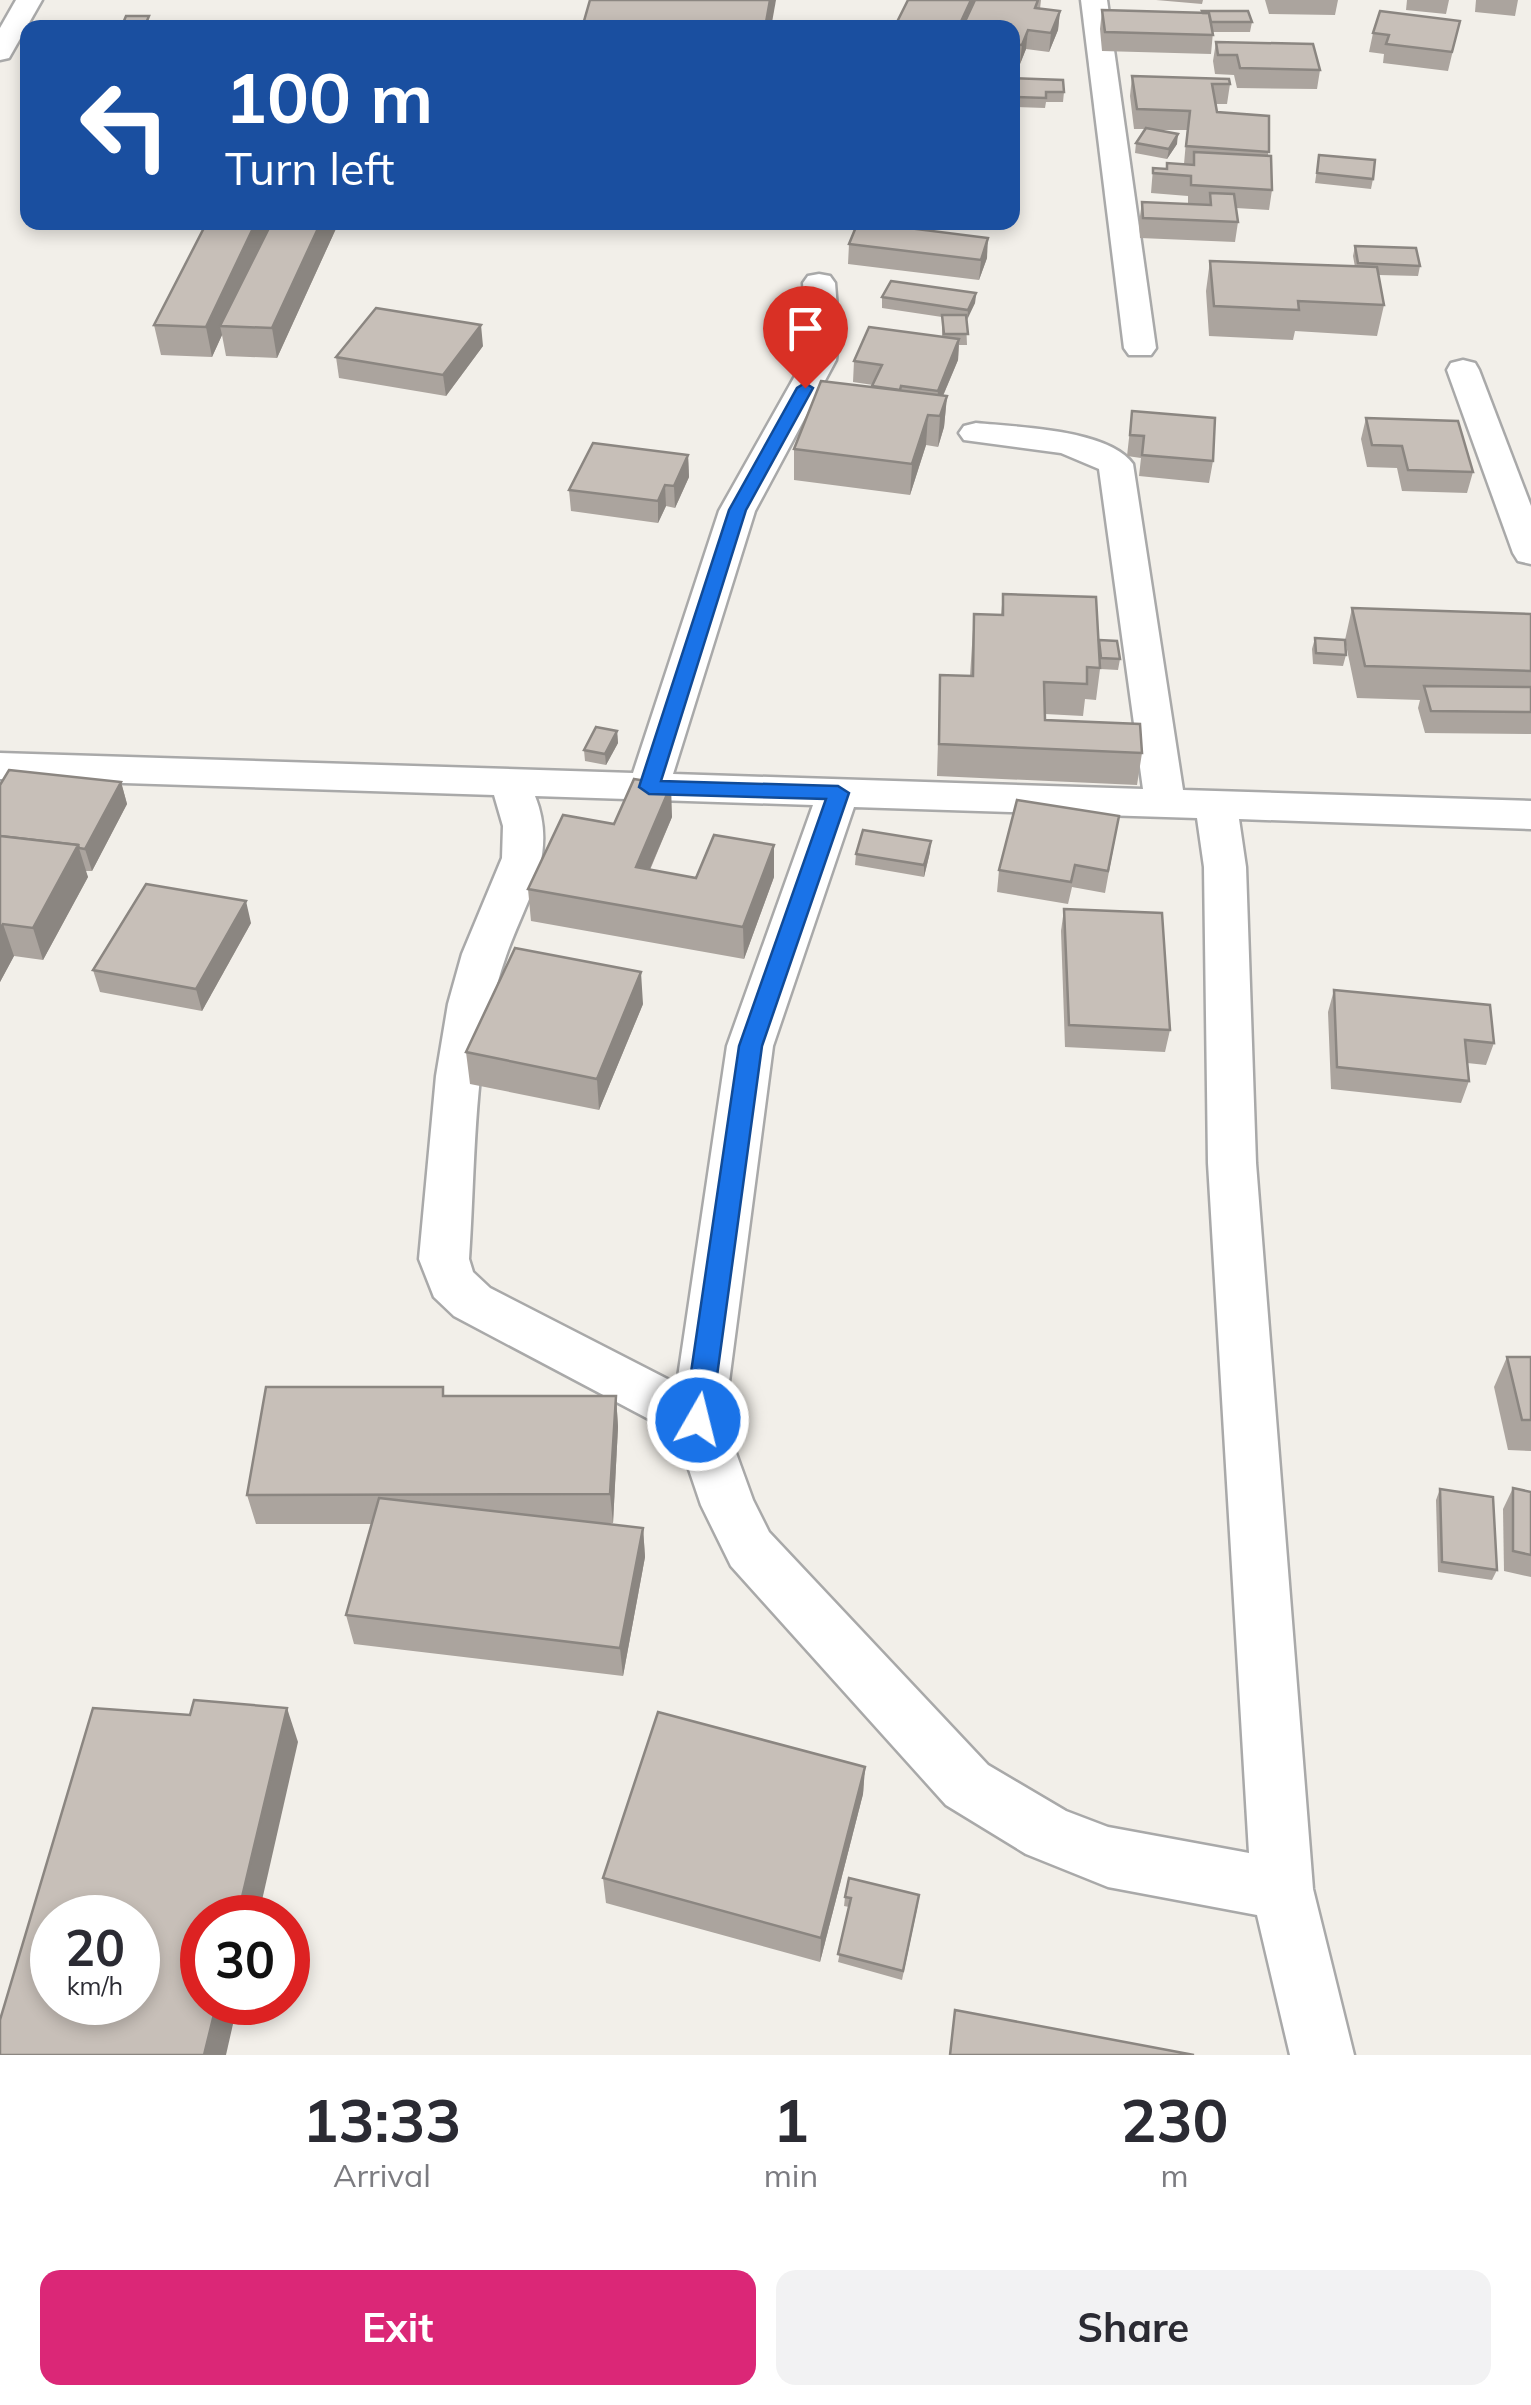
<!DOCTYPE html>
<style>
:root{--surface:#fff;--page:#f2f2f3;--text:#2b2b33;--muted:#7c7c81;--accent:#db2777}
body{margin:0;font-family:Mulish,sans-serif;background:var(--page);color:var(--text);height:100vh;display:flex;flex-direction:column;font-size:38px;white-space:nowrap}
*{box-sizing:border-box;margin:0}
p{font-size:32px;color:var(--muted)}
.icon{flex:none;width:55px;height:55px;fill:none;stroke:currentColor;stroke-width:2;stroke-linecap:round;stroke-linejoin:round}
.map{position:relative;height:2055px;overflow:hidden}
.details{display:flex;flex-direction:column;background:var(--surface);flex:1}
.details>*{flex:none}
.banner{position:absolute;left:20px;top:20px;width:1000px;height:210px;border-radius:20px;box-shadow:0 5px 15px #0003;background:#1a4fa0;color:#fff;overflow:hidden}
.speed{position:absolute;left:30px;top:1895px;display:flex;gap:20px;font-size:50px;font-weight:700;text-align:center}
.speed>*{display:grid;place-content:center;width:130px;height:130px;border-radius:50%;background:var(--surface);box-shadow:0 5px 15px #0003;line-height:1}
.speed small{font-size:25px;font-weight:400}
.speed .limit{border:15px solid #d22;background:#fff;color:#111}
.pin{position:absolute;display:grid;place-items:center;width:85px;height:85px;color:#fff;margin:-102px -42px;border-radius:50% 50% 50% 0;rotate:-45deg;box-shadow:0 0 10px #0007}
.pin .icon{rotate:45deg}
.me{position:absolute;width:110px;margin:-55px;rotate:8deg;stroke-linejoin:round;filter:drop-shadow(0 0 8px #0008)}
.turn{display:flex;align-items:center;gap:35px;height:210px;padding:0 40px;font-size:45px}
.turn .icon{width:130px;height:130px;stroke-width:2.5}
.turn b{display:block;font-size:70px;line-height:85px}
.eta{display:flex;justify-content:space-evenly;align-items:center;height:170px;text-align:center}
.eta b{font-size:60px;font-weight:700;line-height:70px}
.action{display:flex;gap:20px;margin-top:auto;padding:20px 40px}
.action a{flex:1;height:115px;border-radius:20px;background:var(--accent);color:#fff;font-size:40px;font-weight:700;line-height:115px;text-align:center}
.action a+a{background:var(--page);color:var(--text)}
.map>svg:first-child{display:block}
</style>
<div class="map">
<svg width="1531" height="2055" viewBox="0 0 1531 2055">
<rect width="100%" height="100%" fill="#f2efe9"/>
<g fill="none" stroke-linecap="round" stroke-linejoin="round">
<defs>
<g id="minor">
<path d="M16 0H42L9 58 0 60V28Z"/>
<path d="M1081 0H1107L1156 348 1151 355H1129L1124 348Z"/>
<path d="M819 274 830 276 835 283 839 335 836 360 755 511 673 774 1143 789 1099 469 1061 453 964 440 959 433 964 426 976 423C1015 427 1109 429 1133 464L1183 790 1531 801V829L1239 819 1246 867 1256 1163 1313 1889 1354 2055H1290L1257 1915 1108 1887 1026 1854 946 1805 731 1566 701 1505 677 1434 454 1316 434 1297 419 1259 436 1076 448 1004 462 954 502 858 503 826 494 795 0 779V753L633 773 719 511 804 360 807 335 803 283 808 276ZM535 796 813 805 727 1046 677 1384 490 1288 473 1272 469 1259C476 1160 472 1051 506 956 525 901 559 856 535 796ZM854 807 1197 818 1204 867 1208 1163 1249 1853 1108 1827 1066 1811 988 1765 769 1532 753 1500 724 1420 773 1046Z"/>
<path d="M1463 360 1475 363 1479 370 1531 506V564L1518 561 1513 553 1447 370 1451 363Z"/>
</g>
</defs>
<use href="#minor" stroke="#a9a9a9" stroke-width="5"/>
<use href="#minor" fill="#fff" fill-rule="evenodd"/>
</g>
<g fill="#aba49e">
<path d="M975 0H1041L1040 9 1060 11 1058 30 1049 52 1026 49 1020 64 1012 63V28Z"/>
<path d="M1156 0H1203L1202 4Z"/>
<path d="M1265 0H1338L1335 15 1269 14Z"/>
<path d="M1407 0H1449L1446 14 1406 10Z"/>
<path d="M1476 0H1518L1515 16 1475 12Z"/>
<path d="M1102 10 1252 22 1250 32H1213L1211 54 1102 51 1100 29Z"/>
<path d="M1460 21 1448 71 1383 63 1384 54 1369 52 1373 33Z"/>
<path d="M1216 42 1320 70 1317 89 1237 88 1234 75 1215 74 1213 61Z"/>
<path d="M1132 76 1230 84 1227 104H1216L1217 112 1269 116 1268 156 1272 190 1269 210 1236 208 1238 222 1235 242 1140 238 1139 223 1142 202 1188 204V196L1151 193 1153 168 1166 169 1184 164 1187 130H1156L1177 144 1167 159 1135 153 1136 143 1145 129H1134L1130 96Z"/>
<path d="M1012 78 1064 92 1063 102H1046L1045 108 1012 107Z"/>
<path d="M1319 155 1373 179 1371 189 1315 183Z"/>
<path d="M207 222H339L277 358 226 356 222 335 212 357 161 355 154 325Z"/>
<path d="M858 222H926L923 230 987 258 979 280 848 264 849 244Z"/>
<path d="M1355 246 1420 266 1418 276 1379 275 1384 305 1377 336 1295 331 1293 340 1209 336 1206 291 1210 261 1355 267 1353 256Z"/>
<path d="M976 293 975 303 966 320 967 345H959L958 360 943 396H947L944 427 938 447 926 445 910 495 794 480V449L872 387 873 385 853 382 854 361 942 337V317L882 308V297Z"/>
<path d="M483 346 446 396 339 378 336 357Z"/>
<path d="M1132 411 1213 461 1209 483 1139 476 1141 458 1127 456Z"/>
<path d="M1366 418 1473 472 1467 493 1402 491 1397 468 1367 467 1361 439Z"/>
<path d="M688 455 689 477 675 508 666 506 658 523 571 511 569 490Z"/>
<path d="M1003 594 1099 640 1120 659 1118 670 1100 669 1096 700 1085 699 1083 716 1045 714V720L1142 753 1137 785 937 776 940 675 970 676 974 614 1001 615Z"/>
<path d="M1352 608 1531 614V734L1425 733 1418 708 1420 700 1357 698 1345 640 1346 655 1343 666 1313 664 1312 649 1315 638 1345 640Z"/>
<path d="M617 731 618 743 606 765 585 761 584 750Z"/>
<path d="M121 782 127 804 92 871H85L88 877 43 960 14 956 0 982V785Z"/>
<path d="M672 817 650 870 696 878 774 845V877L744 959 531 921 528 889 614 824Z"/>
<path d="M1115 839 1105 893 1072 887 1068 904 997 892 999 870Z"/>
<path d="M930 852 924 877 855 865 856 854Z"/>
<path d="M1064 909 1170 1030 1165 1052 1065 1047 1061 931Z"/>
<path d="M251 923 202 1011 100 992 93 970Z"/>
<path d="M1334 990 1494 1043 1486 1065 1467 1063 1469 1081 1461 1103 1331 1089 1328 1012Z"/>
<path d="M643 1004 599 1110 470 1084 466 1052Z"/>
<path d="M1507 1357H1531V1451L1508 1450 1494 1387Z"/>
<path d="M445 1396H616L618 1427 613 1523H600L643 1528 645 1557 623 1676 354 1644 346 1615 372 1524H256L247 1495Z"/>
<path d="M1513 1488 1531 1492V1577L1504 1571 1503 1509Z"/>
<path d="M1440 1489 1497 1570 1492 1580 1438 1572 1436 1500Z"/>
<path d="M865 1767 863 1794 820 1962 606 1903 603 1878Z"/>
<path d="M845 1897 918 1904 902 1980 838 1962 849 1907 844 1906Z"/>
</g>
<g fill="#8b8681">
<path d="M770 0H776L771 28H765Z"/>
<path d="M971 0H975L966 28H958Z"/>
<path d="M1060 11 1058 30 1049 52 1051 33Z"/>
<path d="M1028 30 1026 49 1020 64 1022 45Z"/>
<path d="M1178 134 1177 144 1167 159 1169 149Z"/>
<path d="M256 222H275L220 326 222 335 212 357 206 327Z"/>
<path d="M321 222H339L277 358 272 328Z"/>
<path d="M918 222H926L914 249 916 229Z"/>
<path d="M988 238 987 258 979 280 981 260Z"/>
<path d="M976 293 975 303 967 320 968 310Z"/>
<path d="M481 325 483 346 446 396 443 375Z"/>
<path d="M959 339 958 360 936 412 938 391Z"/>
<path d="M947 396 944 427 938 447 940 416Z"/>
<path d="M928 415 926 445 910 495 912 464Z"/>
<path d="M688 455 689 477 675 508 674 486Z"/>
<path d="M665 485 666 506 658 523V501Z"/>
<path d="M617 731 618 743 606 765 605 754Z"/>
<path d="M121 782 127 804 92 871 85 849Z"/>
<path d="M671 785 672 817 637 899 636 867Z"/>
<path d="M931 841 930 852 924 877V865Z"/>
<path d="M78 845 88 877 43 960 33 928Z"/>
<path d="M774 845V877L744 959 743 927Z"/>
<path d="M246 901 251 923 202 1011 196 989Z"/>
<path d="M3 924 14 956 0 982V930Z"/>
<path d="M641 972 643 1004 599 1110 597 1079Z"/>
<path d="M616 1396 618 1427 613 1523 610 1494Z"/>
<path d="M643 1528 645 1557 623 1676 620 1648Z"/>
<path d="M287 1708 298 1742 258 1918H237Z"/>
<path d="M865 1767 863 1794 820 1962 821 1938Z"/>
<path d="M217 2002H238L226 2055H204Z"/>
</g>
<g fill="#c7bfb8" stroke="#8b8681" stroke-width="2.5" fill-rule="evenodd">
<path d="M590 0H770L765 28H582Z"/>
<path d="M908 0H971L958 28H894Z"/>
<path d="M975 0H1038L1035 8 1060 11 1051 33 1028 30 1022 45 1012 44V28H962Z"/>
<path d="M1102 10 1209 13 1213 35 1105 32Z"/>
<path d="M1202 11H1248L1252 22H1211L1209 13H1203Z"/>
<path d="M1380 11 1460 21 1452 52 1386 44 1389 35 1373 33Z"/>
<path d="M126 16H149L144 28H121Z"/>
<path d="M1216 42 1313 44 1320 70 1240 68 1237 55H1218Z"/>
<path d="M1132 76 1229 79 1230 84H1212L1217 112 1269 116V152L1186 146 1190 111 1137 109Z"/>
<path d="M1012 78 1063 80 1064 92H1046V98L1012 97Z"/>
<path d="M1146 128 1178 134 1169 149 1136 143Z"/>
<path d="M1194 152 1271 156 1272 190 1191 185V176L1153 173V168L1167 169V163L1194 165Z"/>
<path d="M1319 155 1375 160 1373 179 1317 173Z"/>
<path d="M1210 193 1234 194 1238 222 1143 218 1142 202 1211 205Z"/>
<path d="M207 222H256L206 327 154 325Z"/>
<path d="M272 222H321L272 328 220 326Z"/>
<path d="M858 222H918L916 229 988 238 981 260 849 244Z"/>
<path d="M1355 246 1416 248 1420 266 1358 263Z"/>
<path d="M1210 261 1377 267 1384 305 1298 301 1299 310 1214 306Z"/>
<path d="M891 281 976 293 968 310 882 297Z"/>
<path d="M376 308 481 325 443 375 336 357Z"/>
<path d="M942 315H966L968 334H944Z"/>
<path d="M869 327 959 339 938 391 901 386 900 390 872 386 882 365 854 361Z"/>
<path d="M821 381 947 396 940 416 928 415 912 464 794 449Z"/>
<path d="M1132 411 1215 418 1213 461 1142 455 1144 436 1130 435Z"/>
<path d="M1366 418 1458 421 1473 472 1408 470 1402 446 1372 445Z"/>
<path d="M593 443 688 455 674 486 665 485 658 501 569 490Z"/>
<path d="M1003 594 1096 597 1100 668 1087 667V684L1044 682 1045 720 1140 724 1142 753 939 744 940 675 973 676 974 614 1003 615Z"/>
<path d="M1352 608 1531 614V671L1365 666Z"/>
<path d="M1315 638 1345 640 1346 655 1316 653Z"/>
<path d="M1099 640 1117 641 1120 659 1101 658Z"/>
<path d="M1424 686 1531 687V712L1431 711Z"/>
<path d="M596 727 617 731 605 754 584 750Z"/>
<path d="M9 770 121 782 85 849 79 848 78 845 0 836V785Z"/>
<path d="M634 779 671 785 636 867 696 878 714 835 774 845 743 927 528 889 563 815 614 824Z"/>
<path d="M1017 800 1119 816 1108 871 1075 865 1071 882 999 870Z"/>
<path d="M863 830 931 841 924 865 856 854Z"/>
<path d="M0 836 78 845 33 928 3 924 0 930Z"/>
<path d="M146 884 246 901 196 989 93 970Z"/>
<path d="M1064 909 1162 913 1170 1030 1069 1025Z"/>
<path d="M515 948 641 972 597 1079 466 1052Z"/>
<path d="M1334 990 1490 1005 1494 1043 1465 1040 1469 1081 1337 1067Z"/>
<path d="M1507 1357H1531V1420H1522Z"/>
<path d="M266 1387H443V1396H616L610 1494 247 1495Z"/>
<path d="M1513 1488 1531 1492V1555L1513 1551Z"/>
<path d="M1440 1489 1493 1497 1497 1570 1442 1562Z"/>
<path d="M379 1498 643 1528 620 1648 346 1615Z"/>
<path d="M194 1700 287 1708 237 1918H202V2002H217L204 2055H0V2020L93 1708 190 1715ZM52 1918H138V2002H52Z"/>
<path d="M658 1712 865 1767 821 1938 603 1878Z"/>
<path d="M849 1878 919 1895 903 1971 838 1954 851 1898 845 1897Z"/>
<path d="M955 2010 1194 2055H950Z"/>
</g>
<path fill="#1a73e8" stroke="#114b97" stroke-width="2.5" d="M805 383 813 388 746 510 661 781 838 786 849 793 762 1046 711 1420 707 1428 698 1432 688 1428 684 1420 739 1046 826 799 649 794 639 787 729 510 797 388Z"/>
</svg>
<div class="speed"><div>20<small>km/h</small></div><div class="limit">30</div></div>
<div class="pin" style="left:805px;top:388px;background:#d93025"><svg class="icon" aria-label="arrive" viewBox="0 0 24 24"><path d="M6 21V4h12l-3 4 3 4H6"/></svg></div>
<svg class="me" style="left:698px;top:1420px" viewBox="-20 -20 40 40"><circle r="17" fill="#1a73e8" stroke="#fff" stroke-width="3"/><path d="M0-11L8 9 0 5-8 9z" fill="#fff"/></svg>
<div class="banner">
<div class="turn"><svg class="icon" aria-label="left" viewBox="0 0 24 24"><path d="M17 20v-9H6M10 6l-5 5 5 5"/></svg><div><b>100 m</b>Turn left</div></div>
</div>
</div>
<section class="details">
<div class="eta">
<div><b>13:33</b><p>Arrival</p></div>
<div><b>1</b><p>min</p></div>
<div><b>230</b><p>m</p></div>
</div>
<div class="action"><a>Exit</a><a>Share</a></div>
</section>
